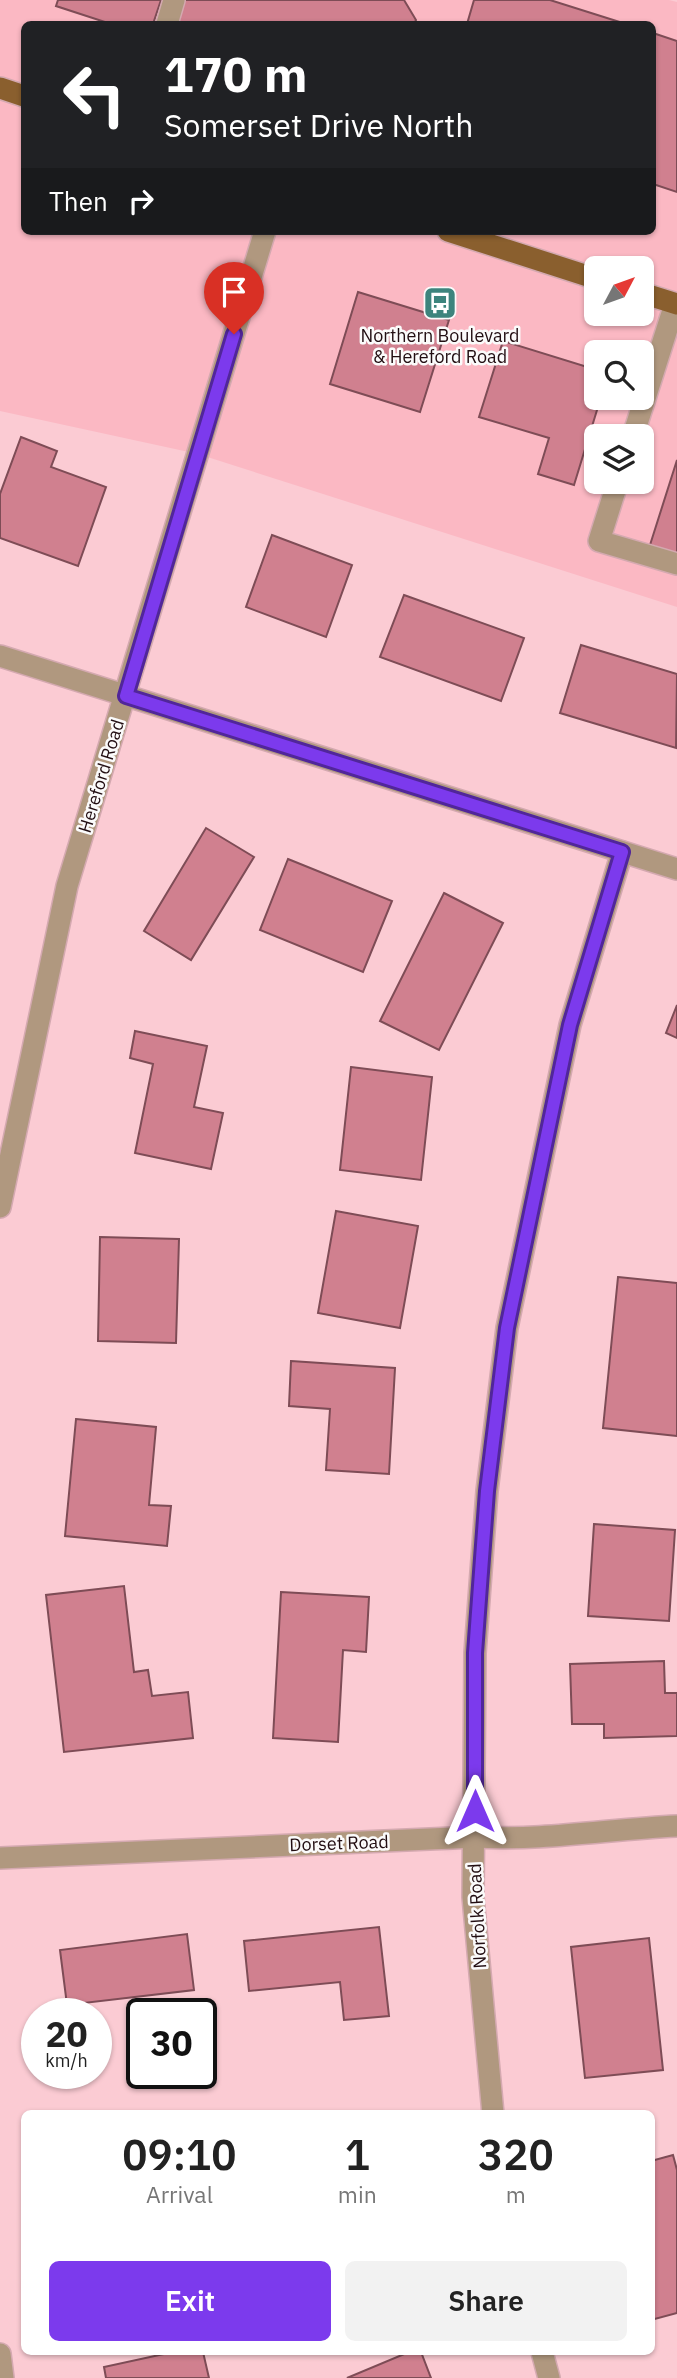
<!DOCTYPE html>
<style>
:root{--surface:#fff;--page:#f2f2f2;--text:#222;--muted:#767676;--accent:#7c3aed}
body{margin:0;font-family:"IBM Plex Sans",sans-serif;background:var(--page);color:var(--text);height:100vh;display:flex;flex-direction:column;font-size:26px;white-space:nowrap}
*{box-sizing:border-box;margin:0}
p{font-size:23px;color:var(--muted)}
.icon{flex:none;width:38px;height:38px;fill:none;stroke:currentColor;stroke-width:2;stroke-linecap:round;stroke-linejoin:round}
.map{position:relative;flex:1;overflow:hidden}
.details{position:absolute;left:21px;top:2110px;width:634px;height:245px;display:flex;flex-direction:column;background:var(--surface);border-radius:10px;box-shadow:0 2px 5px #0004}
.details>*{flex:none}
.banner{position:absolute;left:21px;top:21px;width:635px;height:214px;border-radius:10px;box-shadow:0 2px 5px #0004;background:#202124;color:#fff;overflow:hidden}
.needle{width:46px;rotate:49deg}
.buttons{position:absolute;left:584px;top:256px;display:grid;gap:14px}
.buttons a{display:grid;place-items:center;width:70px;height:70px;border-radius:10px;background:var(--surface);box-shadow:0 2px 5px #0004;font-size:35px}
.speed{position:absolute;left:21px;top:1998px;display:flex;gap:14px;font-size:35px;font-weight:700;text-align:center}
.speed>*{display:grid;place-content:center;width:91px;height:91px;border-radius:50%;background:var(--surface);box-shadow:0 2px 5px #0004;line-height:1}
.speed small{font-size:18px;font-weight:400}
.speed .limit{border:4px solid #111;border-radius:10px;background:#fff;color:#111}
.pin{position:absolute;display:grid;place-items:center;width:60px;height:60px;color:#fff;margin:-72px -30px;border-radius:50% 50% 50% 0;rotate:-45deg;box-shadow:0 0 7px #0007}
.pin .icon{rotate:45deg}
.me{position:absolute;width:77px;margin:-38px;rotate:0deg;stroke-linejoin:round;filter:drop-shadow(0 0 5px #0008)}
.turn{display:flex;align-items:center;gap:24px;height:147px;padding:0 28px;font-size:32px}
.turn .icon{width:91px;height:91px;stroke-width:2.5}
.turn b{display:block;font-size:49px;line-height:60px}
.then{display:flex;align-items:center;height:66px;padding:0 28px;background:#0003;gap:14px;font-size:26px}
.eta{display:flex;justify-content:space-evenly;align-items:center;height:119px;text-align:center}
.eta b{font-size:42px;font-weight:600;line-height:49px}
.cta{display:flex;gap:14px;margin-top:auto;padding:14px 28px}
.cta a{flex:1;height:80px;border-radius:10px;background:var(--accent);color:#fff;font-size:28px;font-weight:600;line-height:80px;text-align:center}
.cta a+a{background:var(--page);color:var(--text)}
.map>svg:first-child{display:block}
</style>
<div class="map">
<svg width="677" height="2378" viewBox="0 0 677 2378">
<rect width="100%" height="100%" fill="#fbcbd3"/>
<path fill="#fbb8c3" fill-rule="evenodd" d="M0 0H669L677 2V607L198 454 0 411ZM24 24H653V231H24ZM597 268H642V313H597ZM597 352H642V397H597ZM597 436H642V481H597Z"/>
<g fill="#d0808f" stroke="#7e4c56" stroke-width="2">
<path d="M58 0H161L153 24H111L56 6Z"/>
<path d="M184 0H404L416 20 414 24H177Z"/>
<path d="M474 0H550L626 24H467Z"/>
<path d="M653 33 677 41V192L653 184Z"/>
<path d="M358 292 449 320 420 412 330 384Z"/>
<path d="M503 341 597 370V397H601L574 485 538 474 549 438 479 417Z"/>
<path d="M21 437 57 451 51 467 106 487 78 566 0 538V494Z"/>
<path d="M677 460V554L650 545Z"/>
<path d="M272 535 352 565 326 637 246 607Z"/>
<path d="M404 595 524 638 501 701 380 657Z"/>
<path d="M581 645 677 674 676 748 560 713Z"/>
<path d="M206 828 254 857 191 960 144 931Z"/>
<path d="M288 859 392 901 363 972 260 930Z"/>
<path d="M444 893 503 923 439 1050 380 1021Z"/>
<path d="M677 1005V1038L666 1033Z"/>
<path d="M135 1031 207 1046 194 1107 223 1113 211 1169 135 1153 153 1064 130 1058Z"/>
<path d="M351 1067 432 1077 421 1180 340 1170Z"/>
<path d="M336 1211 418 1226 400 1328 318 1313Z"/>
<path d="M100 1237 179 1239 176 1343 98 1341Z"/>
<path d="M618 1277 677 1283V1436L603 1428Z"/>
<path d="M291 1361 395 1368 389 1474 326 1470 330 1409 289 1406Z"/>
<path d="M76 1419 156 1427 149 1505 171 1506 167 1546 65 1536Z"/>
<path d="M594 1524 675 1530 669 1621 588 1616Z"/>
<path d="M124 1586 134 1672 148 1670 152 1696 188 1692 193 1738 64 1752 46 1595Z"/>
<path d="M281 1592 369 1597 366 1652 343 1650 338 1742 273 1738Z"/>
<path d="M664 1661 665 1693H677V1736L604 1738V1724H572L570 1664Z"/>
<path d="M379 1927 389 2016 344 2020 340 1982 249 1991 244 1941Z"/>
<path d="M187 1934 194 1990 67 2005 60 1950Z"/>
<path d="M649 1938 663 2070 585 2078 571 1947Z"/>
<path d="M673 2155 677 2170V2313L651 2320V2161Z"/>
<path d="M173 2352H203L209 2378H106L104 2367Z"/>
<path d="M409 2352H421L431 2378H347Z"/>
</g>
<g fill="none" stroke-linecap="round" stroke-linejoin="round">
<defs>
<g id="lane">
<path d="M167 24 174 0"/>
<path d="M633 436 675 304"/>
<path d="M618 481 599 541 677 564"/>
</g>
<g id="street">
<path d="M0 656 677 869"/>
<path d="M0 1207 67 886 265 231"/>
<path d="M0 1858 475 1837C542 1841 610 1829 677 1826"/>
<path d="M493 2114 473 1897 475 1653 487 1491 507 1328 570 1025 622 852"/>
<path d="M542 2352 549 2378"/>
<path d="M0 2354 3 2378"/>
</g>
<g id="primary">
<path d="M0 88 24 96"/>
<path d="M448 231 597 279"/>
<path d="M642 293 677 304"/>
</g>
</defs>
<use href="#lane" stroke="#d4a9b0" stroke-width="24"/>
<use href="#street" stroke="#d4a9b0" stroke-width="24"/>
<use href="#primary" stroke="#d4a9b0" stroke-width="24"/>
<use href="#lane" stroke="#b0987f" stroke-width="21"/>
<use href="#street" stroke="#b0987f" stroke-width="21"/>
<use href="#primary" stroke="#8a5f2e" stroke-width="21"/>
</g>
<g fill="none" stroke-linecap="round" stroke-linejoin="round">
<defs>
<path id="route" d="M234 334 126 696 622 852 570 1025 507 1328 487 1491 475 1653V1811"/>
</defs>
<use href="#route" stroke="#51269a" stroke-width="18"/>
<use href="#route" stroke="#7c3aed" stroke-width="12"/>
</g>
<defs>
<symbol id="bus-square" viewBox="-11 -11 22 22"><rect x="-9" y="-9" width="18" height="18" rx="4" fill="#3d847d" stroke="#fbfbfb"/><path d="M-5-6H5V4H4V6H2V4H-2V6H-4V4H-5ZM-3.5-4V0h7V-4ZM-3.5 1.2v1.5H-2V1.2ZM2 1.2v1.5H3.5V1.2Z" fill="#fff"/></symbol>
</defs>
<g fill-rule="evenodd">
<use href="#bus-square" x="421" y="284" width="38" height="38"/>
</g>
<g text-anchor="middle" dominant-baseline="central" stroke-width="5" stroke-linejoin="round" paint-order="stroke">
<g font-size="18" fill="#220e12" stroke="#fbfbfb">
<text x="440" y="335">Northern Boulevard<tspan x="440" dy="21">&amp; Hereford Road</tspan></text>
</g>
<g font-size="18" fill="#220e12" stroke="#fbfbfb">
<text transform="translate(101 776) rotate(-73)">Hereford Road</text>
<text transform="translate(339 1843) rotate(-2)">Dorset Road</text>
<text transform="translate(477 1916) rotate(-93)">Norfolk Road</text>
</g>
</g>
</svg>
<div class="buttons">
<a><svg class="needle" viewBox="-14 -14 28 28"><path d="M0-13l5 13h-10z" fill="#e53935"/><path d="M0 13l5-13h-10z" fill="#767676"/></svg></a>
<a><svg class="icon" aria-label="search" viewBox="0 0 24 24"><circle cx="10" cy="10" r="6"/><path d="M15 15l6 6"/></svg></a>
<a><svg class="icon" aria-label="layers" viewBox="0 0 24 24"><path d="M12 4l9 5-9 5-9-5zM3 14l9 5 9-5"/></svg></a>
</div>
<div class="speed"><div>20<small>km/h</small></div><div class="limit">30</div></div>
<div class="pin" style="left:234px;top:334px;background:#d93025"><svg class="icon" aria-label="arrive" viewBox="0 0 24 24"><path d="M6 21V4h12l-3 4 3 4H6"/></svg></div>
<svg class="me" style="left:475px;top:1811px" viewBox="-20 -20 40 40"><path d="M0-17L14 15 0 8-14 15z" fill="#7c3aed" stroke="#fff" stroke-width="4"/></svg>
<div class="banner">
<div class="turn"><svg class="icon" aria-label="left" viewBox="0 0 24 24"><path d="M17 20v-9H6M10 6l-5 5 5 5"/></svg><div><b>170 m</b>Somerset Drive North</div></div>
<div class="then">Then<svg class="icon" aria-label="right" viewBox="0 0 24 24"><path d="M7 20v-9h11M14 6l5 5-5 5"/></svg></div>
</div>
<section class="details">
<div class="eta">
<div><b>09:10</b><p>Arrival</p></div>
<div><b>1</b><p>min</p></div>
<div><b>320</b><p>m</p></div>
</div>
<div class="cta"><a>Exit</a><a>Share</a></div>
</section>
</div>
